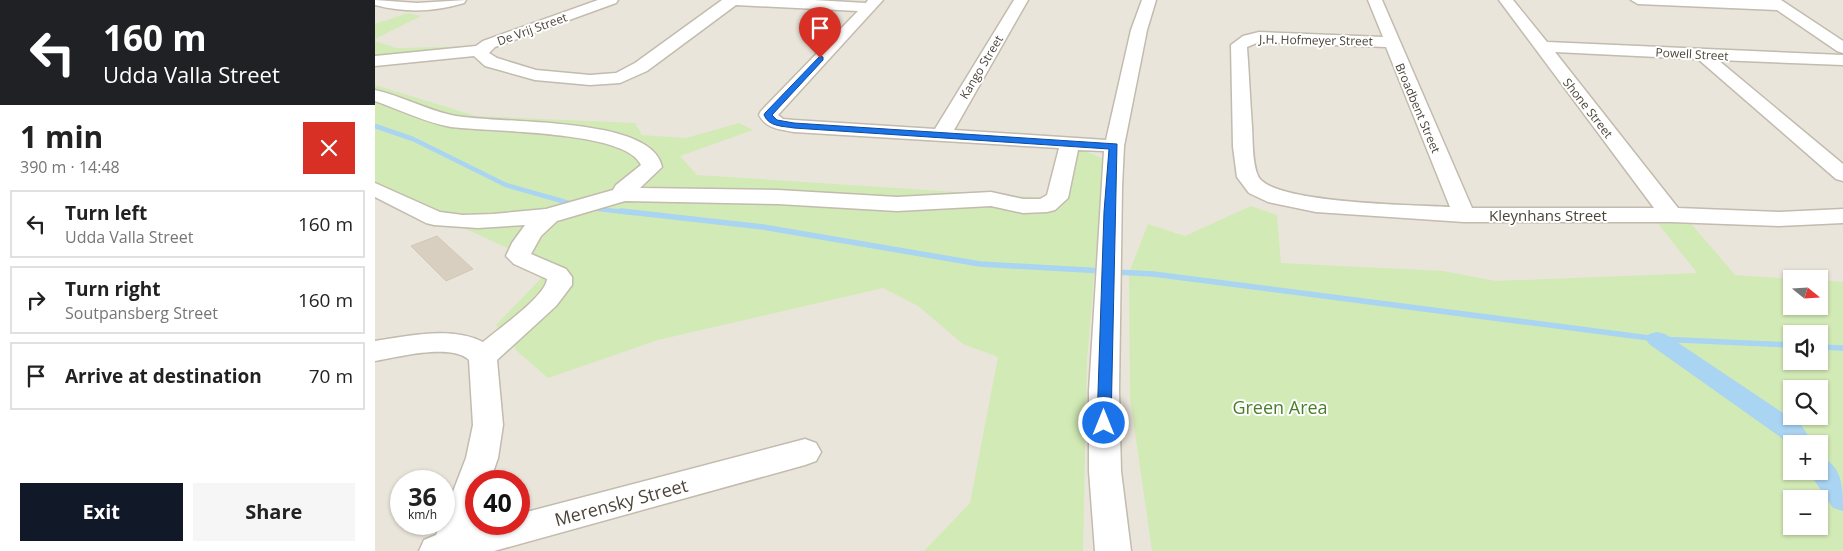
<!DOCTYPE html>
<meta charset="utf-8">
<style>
:root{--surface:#fff;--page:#f6f6f6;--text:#222;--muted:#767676;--line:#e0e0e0;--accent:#111827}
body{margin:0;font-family:"Open Sans",sans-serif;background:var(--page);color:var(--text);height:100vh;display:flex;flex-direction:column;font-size:19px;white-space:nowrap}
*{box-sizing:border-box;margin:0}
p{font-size:16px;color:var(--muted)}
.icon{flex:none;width:28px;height:28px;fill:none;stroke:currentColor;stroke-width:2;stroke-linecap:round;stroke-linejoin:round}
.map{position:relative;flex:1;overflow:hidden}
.side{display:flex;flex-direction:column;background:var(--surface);width:375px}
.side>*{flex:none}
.banner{background:#202124;color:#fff;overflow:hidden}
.needle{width:32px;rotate:108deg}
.fabs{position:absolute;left:1408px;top:270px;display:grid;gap:10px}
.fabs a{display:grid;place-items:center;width:45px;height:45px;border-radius:0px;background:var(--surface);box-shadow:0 1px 4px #0004;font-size:25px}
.speed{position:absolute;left:15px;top:470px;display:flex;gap:10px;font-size:25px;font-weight:700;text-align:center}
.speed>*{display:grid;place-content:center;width:65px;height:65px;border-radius:50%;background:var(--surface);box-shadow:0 1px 4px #0004;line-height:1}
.speed small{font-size:12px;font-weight:400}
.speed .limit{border:8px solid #d22;background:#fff;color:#111}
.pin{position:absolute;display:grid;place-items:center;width:42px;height:42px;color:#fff;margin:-51px -21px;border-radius:50% 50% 50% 0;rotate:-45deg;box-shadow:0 0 5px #0007}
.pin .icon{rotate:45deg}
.me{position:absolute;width:55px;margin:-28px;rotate:0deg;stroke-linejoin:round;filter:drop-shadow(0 0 4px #0008)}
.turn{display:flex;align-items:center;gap:18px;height:105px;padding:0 20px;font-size:22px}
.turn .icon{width:65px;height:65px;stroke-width:2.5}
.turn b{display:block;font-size:35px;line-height:42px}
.round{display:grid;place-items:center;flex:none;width:52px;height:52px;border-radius:0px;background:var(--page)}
.head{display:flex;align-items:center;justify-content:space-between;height:85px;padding:0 20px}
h1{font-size:30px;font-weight:700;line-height:38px}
.action{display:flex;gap:10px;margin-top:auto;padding:10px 20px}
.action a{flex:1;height:58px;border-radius:0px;background:var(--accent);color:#fff;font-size:20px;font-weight:700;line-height:58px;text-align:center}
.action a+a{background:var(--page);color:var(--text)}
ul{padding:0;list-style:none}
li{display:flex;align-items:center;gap:15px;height:68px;margin:0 10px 8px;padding:0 10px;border:2px solid var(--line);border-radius:0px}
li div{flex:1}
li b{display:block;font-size:19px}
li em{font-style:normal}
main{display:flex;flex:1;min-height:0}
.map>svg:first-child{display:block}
</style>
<main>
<section class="side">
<div class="banner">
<div class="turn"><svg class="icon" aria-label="left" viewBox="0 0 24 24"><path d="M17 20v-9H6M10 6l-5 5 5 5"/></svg><div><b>160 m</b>Udda Valla Street</div></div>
</div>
<div class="head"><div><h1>1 min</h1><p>390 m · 14:48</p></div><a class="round" style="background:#d93025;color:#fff"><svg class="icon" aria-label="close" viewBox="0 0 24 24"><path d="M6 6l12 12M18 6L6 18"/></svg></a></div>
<ul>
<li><svg class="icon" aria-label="left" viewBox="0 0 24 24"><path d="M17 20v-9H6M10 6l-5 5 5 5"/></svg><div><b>Turn left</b><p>Udda Valla Street</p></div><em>160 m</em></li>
<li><svg class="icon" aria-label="right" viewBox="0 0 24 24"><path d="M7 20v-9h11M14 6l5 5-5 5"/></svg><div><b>Turn right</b><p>Soutpansberg Street</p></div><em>160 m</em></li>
<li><svg class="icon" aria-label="arrive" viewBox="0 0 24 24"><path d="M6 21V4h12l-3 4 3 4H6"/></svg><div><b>Arrive at destination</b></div><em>70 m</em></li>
</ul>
<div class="action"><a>Exit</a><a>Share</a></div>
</section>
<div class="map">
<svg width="1468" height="551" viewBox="0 0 1468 551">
<rect width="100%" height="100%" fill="#f6f3ec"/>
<path fill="#eae5da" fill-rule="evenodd" d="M0 0H1468V551H0ZM1416 279H1444V306H1416ZM1416 334H1444V361H1416ZM1416 389H1444V416H1416ZM1416 444H1444V471H1416ZM26 481H69V524H26ZM101 481H144V524H101ZM1416 499H1444V526H1416Z"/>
<g fill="#d2eab5" fill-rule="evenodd">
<path d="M33 13 46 16 0 39V24Z"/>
<path d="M0 41 22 48 107 46 6 63 0 67Z"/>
<path d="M0 85 101 116 260 123 267 135 311 138 364 123 378 130 305 156 322 175 690 199 703 148 729 159 712 360 708 551H549L595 503 623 357 588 344 543 306 508 288 283 340 173 378 143 352 121 325 176 268 0 187Z"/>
<path d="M876 206 902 215 906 263 1068 271 1121 281 1322 273 1281 221 1312 219 1360 275 1418 279 1416 306H1444V280L1468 282V551H777L755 398 754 273 773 224 810 236ZM1416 334H1444V361H1416ZM1416 389H1444V416H1416ZM1416 444H1444V471H1416ZM1416 499H1444V526H1416Z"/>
</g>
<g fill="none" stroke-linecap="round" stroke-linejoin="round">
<g stroke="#a9d4f2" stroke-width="4.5">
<path d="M0 126 38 139 131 185 201 205"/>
<path d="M215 208 258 213"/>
</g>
<g stroke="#a9d4f2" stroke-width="5.5">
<path d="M246 211 388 227 605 264 729 271"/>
<path d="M740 272 778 274 1282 339 1416 345"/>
<path d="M1444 347 1468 348"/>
</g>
<g fill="#a9d4f2" fill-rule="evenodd">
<path d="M1282 332 1290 334 1426 425 1439 444H1416V450L1408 439 1274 344 1271 339 1274 334Z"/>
<path d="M1444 457C1468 464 1468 489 1468 511L1458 508 1433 471H1444Z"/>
</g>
</g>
<path fill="#d8cfc1" stroke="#d3c7b4" d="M62 236 98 269 71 281 36 246Z"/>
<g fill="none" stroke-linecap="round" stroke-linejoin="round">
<defs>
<g id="minor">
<path d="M0 0 42 3 91 0 89 3C58 12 31 13 0 5Z"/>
<path d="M223 0H243L241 3 120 47 114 53 122 58 161 70 215 75 241 73 260 63 347 0H439L491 3 493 0H508L403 115 408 119 419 120 560 129 639 0H653L579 130 731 140 756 30 767 0H781L772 30 749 146 747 187 744 391 746 471 756 551H720L714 471V391L729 151 703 150 693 198 680 210 672 212 648 213 616 206 522 211 403 204 250 201 182 221 166 236 156 254 191 269 197 277V285L181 306 122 360 128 425 123 458 115 481H101L100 525 144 524V514L430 439 441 443 446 452 441 461 430 465 119 551H44L49 540 61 535 65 524H69V515L91 458 98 425 94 360C76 343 23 357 0 361V341C34 336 76 326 108 342 122 330 171 296 172 279L139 264 131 256 137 243 150 225 103 228 59 225 51 223 0 197V183L65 212 88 215 118 214 171 209 238 190 241 185 266 165C251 130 114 132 76 127 52 123 23 109 0 101V90C26 96 50 109 76 115 118 125 277 114 287 167L265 188 403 190 522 197 616 192 648 199H665L672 195 684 148 419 132C404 129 392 129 384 115L386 111 483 11 361 5 272 71 245 83 215 85 160 80 110 66 99 56 0 66V56L101 46 108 41Z"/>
<path d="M993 0H1007L1097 208H1279L1124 0H1138L1172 42 1468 55V65L1343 60 1468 164V181L1461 179 1323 59 1180 52 1303 208 1404 212 1468 209V223L1404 226 1296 222H1089L941 212 893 202 874 193 862 177 858 147 856 45 868 36 884 32 1008 37ZM884 42 1011 47 1075 207C1043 205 896 204 883 176 877 162 878 142 877 127 875 100 874 73 872 47Z"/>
<path d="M1256 0H1406L1468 41V53L1462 51 1402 10 1263 4Z"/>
</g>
</defs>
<use href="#minor" stroke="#c2bbae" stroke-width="3"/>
<use href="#minor" fill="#fff" fill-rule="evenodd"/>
</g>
<path fill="#1a73e8" stroke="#114b97" d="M445 56 448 57V60L397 115 402 120 419 123 742 144 736 423 734 427 729 429 724 427 722 423 729 212 734 149 419 128C408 126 394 127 389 115L390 113Z"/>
<g text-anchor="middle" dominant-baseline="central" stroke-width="4" stroke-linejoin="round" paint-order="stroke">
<g font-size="12" fill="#4b4439" stroke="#fff">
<text transform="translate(157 29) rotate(-20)">De Vrij Street</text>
<text transform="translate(941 40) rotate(1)">J.H. Hofmeyer Street</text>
<text transform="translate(1317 54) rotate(3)">Powell Street</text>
<text transform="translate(606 67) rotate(-59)">Kango Street</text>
<text transform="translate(1043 108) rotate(67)">Broadbent Street</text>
<text transform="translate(1213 108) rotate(52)">Shone Street</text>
</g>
<g font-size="15" fill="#4b4439" stroke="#fff">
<text x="1173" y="215">Kleynhans Street</text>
</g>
<g font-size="18" fill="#4a7f2a" stroke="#fff">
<text x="905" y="407">Green Area</text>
</g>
<g font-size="18" fill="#4b4439" stroke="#fff">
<text transform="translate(246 502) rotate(-15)">Merensky Street</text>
</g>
</g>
</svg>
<div class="fabs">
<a><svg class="needle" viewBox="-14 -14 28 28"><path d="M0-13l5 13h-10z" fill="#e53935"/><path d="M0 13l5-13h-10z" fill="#767676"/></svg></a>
<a><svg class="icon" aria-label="sound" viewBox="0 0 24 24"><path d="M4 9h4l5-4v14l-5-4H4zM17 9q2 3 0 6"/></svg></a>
<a><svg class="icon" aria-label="search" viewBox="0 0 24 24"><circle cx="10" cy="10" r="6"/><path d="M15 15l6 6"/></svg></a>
<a>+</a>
<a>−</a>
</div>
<div class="speed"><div>36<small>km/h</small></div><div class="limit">40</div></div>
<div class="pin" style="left:445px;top:58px;background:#d93025"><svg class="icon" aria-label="arrive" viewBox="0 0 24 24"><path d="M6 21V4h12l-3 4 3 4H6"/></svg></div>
<svg class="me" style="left:729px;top:423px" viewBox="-20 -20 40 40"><circle r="17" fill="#1a73e8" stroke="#fff" stroke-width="3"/><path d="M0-11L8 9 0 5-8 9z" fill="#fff"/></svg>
</div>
</main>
